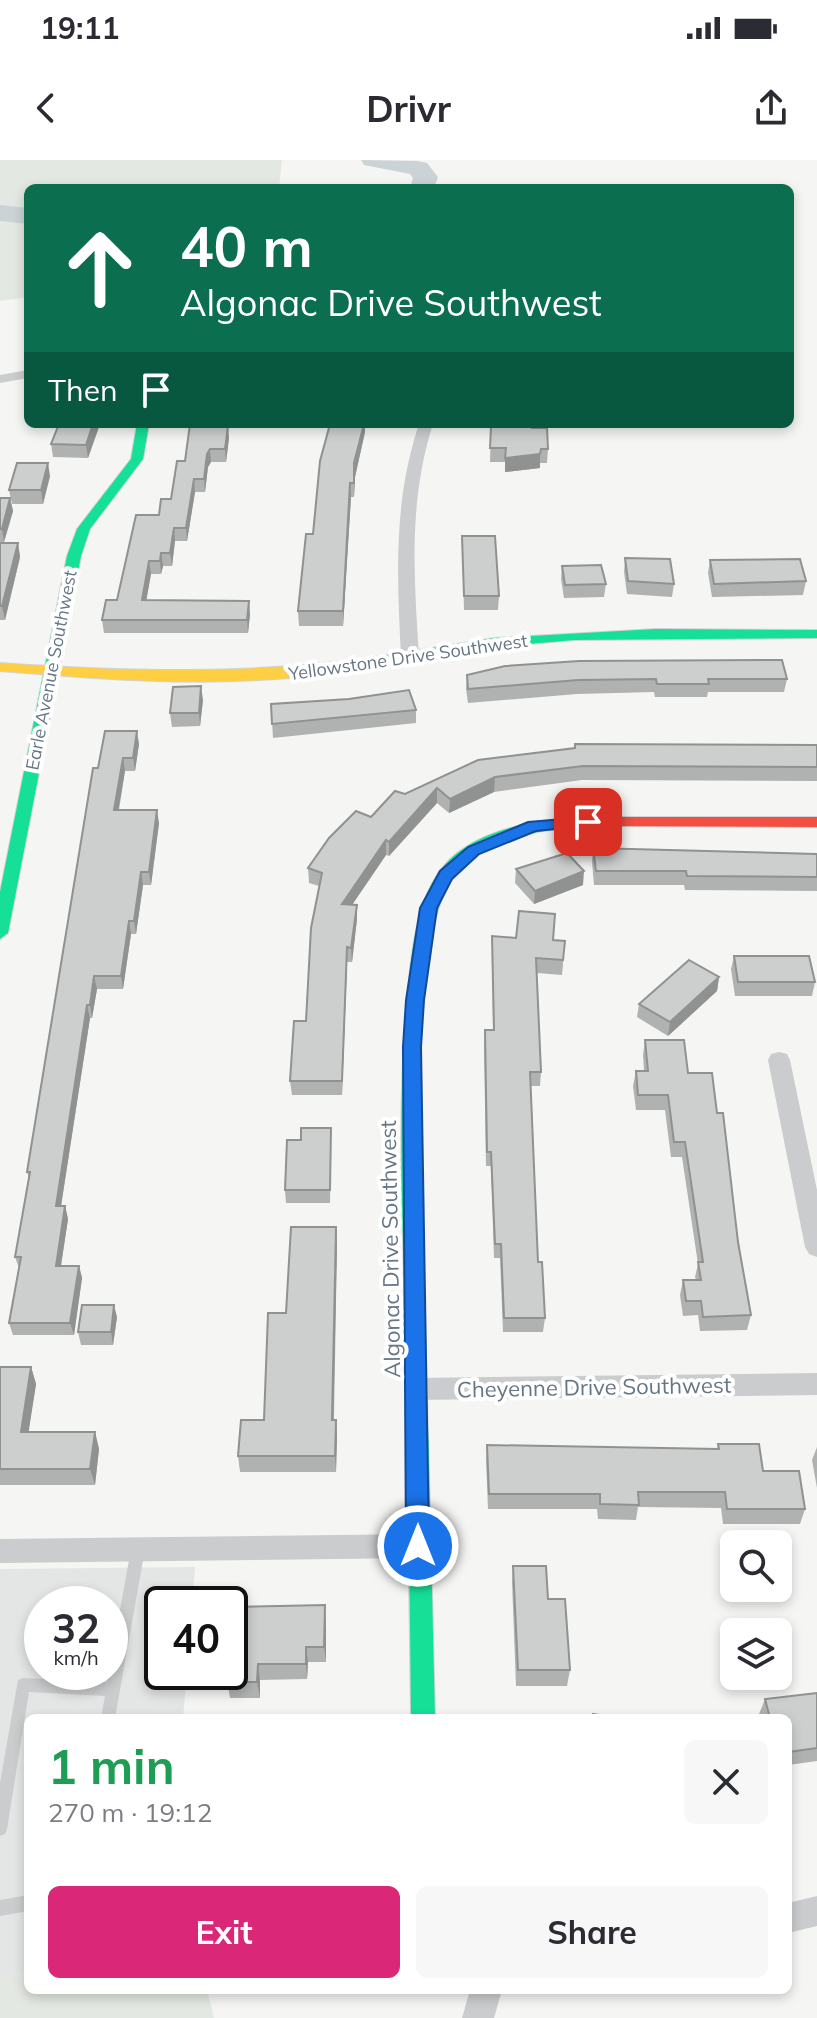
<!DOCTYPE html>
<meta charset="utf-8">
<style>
:root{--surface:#fff;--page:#f7f7f7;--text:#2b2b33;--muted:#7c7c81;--accent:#db2777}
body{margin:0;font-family:Mulish,sans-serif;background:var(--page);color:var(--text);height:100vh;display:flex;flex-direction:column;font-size:30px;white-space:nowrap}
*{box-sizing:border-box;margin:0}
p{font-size:26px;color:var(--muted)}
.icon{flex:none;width:44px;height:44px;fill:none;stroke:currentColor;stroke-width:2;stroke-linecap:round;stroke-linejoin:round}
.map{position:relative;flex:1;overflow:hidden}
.details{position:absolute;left:24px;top:1554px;width:768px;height:280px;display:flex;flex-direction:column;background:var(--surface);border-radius:12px;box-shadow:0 4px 12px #0003}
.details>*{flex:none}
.hud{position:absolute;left:24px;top:24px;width:770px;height:244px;border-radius:12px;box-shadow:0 4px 12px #0003;background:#0b6e4f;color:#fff;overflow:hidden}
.fabs{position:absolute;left:720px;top:1370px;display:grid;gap:16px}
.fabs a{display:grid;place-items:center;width:72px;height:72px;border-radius:12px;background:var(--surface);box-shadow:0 4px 12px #0003;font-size:40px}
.speed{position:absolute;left:24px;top:1426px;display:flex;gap:16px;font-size:40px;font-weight:700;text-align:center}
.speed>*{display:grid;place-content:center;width:104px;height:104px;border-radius:50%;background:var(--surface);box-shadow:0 4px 12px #0003;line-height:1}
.speed small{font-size:20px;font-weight:400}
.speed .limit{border:4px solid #111;border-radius:12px;background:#fff;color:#111}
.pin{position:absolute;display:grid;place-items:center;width:68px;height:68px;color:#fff;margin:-34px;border-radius:16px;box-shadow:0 4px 12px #0006}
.me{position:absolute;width:88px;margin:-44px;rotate:0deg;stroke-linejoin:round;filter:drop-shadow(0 0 6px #0008)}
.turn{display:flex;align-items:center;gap:28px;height:168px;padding:0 24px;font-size:36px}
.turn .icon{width:104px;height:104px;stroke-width:2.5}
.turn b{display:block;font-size:56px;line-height:68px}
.then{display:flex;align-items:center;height:76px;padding:0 24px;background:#0003;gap:16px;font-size:30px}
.round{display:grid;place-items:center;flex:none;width:84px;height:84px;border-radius:12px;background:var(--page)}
.head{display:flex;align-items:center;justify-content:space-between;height:136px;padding:0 24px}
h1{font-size:48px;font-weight:700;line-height:60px;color:#1e9e55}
.primary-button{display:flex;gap:16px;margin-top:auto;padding:16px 24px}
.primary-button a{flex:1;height:92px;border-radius:12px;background:var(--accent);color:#fff;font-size:32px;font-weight:700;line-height:92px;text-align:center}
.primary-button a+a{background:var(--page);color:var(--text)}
.status{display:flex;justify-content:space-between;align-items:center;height:56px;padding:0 40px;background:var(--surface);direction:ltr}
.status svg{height:22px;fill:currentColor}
header{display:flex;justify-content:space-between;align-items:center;height:104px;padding:0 24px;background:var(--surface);font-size:36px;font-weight:700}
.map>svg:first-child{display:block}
</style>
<div class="status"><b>19:11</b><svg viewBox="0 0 49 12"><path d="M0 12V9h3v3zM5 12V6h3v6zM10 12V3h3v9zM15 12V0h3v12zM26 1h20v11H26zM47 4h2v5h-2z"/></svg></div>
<header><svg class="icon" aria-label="back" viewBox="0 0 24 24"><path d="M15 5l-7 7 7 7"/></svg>Drivr<svg class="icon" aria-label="share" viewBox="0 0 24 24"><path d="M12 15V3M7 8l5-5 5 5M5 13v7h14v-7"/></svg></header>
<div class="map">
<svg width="817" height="1858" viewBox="0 0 817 1858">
<rect width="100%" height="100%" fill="#f5f5f4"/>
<path fill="#e4e5e5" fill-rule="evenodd" d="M195 1407 192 1444H162V1512H187L183 1558H28V1811L0 1819V1409ZM42 1444H110V1512H42Z"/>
<g fill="#e4e8e2">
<path d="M0 0H282L279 28H28V137L0 141Z"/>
<path d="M28 1811V1830H207L214 1858H0V1819Z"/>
</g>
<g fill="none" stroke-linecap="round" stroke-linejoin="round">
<g fill="#cbd3d6" fill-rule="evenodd">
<path d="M361 0 418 1 427 3 438 17 434 28H410L413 18 410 14 364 5Z"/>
<path d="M0 45 28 48V64L0 61Z"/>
</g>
<defs>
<g id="fast">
<path d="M137 264H149L143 299 90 369 81 396 8 773 0 779V732L67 396 77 369 131 299Z"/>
<path d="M656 469 817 470V478L575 480 481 488 381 504 374 500 381 496 495 478Z"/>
<path d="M576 657H596L604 662C595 672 571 668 558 669 521 673 479 685 455 715 400 780 424 1106 426 1200 430 1320 432 1439 435 1558H411C410 1439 408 1320 406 1202 404 1081 396 960 407 839 411 797 415 747 439 712 468 671 530 661 576 657Z"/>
</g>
<path id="slow" d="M381 496 388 500 386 503C261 532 126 521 0 511V503C128 512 254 515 381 496Z"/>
<path id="jam" d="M596 657H817V667L590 666 588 662 590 658Z"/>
</defs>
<use href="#fast" stroke="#d2d3d4" stroke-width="2"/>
<use href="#slow" stroke="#d2d3d4" stroke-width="2"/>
<use href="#jam" stroke="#d2d3d4" stroke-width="2"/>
<g fill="#cacccd" fill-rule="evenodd">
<path d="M138 1383 143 1385 145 1389 115 1558H101L105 1536 29 1532 7 1669 5 1674 0 1676V1623L18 1520 23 1518 107 1522 131 1389 133 1385Z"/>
<path d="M28 1735V1751L0 1756V1740Z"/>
</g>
<g fill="#cacccd" fill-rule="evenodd">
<path d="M28 210V218L0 223V215Z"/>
<path d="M419 264H433C408 342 414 417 419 497L410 502 401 497C397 416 393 342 419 264Z"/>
<path d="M779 892 787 894 790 900 817 1030V1097L809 1094 805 1087 768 900 771 894Z"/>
<path d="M817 1213V1235L417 1240 408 1237 404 1229 408 1221 417 1218Z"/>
<path d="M418 1374 427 1377 431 1386 427 1395 418 1398 0 1403V1379Z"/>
<path d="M817 1736V1766L788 1773V1743Z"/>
<path d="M470 1830H502L494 1858H462Z"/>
</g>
<use href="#fast" fill="#16e098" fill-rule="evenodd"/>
<use href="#slow" fill="#ffcf43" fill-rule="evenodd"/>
<use href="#jam" fill="#f24e42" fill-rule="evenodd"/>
</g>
<g fill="#b0b2b2">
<path d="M59 264H100L88 298 53 297 51 284Z"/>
<path d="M330 264H365V272L355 317 354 337H351L343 466H299L298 451 313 374Z"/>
<path d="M498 264H538L536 268 548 289 547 303H540V308L505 312V302H490L491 267H497Z"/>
<path d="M218 266 229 278 226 302H211L208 307 205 332H195L187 381H175L172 406H163L161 414H151L146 440 250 454 248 473H104L102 460 117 440 159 355 171 339Z"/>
<path d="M50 316 43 344H12L9 330Z"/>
<path d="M0 338H10L13 351 4 382H0Z"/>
<path d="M462 376 499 436 498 450H464Z"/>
<path d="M0 383H18L20 397 5 460H0Z"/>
<path d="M625 398 674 424 672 437 627 434 624 412Z"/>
<path d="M710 400 806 421 803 435 712 437 708 413Z"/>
<path d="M562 406 606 424 604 437 564 438 561 419Z"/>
<path d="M467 515 787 519 784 532H708L707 537H655L654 532 577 534 468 543 466 529Z"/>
<path d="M203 540 200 566 172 567 170 553Z"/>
<path d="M271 544 416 550V563L273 578Z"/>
<path d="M139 584 135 611H125L119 650 159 663 151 725H143L136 774H131L123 829H97L92 858H90L61 1046H65L68 1059 61 1106H79L82 1118 74 1175H13L9 1163 19 1108 15 1097 29 1018 27 1012 98 608Z"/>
<path d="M575 584 817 585V621L582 620 494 632 449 653 437 643 389 696 386 695 352 745H357V759L352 802H347L342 935H292L290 921 306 861 319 726 309 723 308 708 371 657 405 634 574 588Z"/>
<path d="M593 688 817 694V731L685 730 684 725H594L592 702Z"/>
<path d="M516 709 583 725 534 744 515 723Z"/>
<path d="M492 776 565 781 562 815 537 813 541 912 540 926H531L538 1102 545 1158 543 1172H503L500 1098H494L491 1006H486L484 885 485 870H493Z"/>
<path d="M734 796 815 822 812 836H735L731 809Z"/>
<path d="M719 817 717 831 668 876 637 857 639 844Z"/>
<path d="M645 880 688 913 717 953 751 1155 747 1170 700 1171 698 1155 683 1156 680 1135 683 1120H696L695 1117 698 1104 682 997H671L665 950H636L633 926 636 911H644L643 895Z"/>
<path d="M301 980 331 981 330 1043H286L285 1030Z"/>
<path d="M336 1067 337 1084 334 1260H336L337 1276 336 1312H240L238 1296 264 1260 286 1153Z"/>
<path d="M117 1157 113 1185H81L78 1172Z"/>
<path d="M0 1207H31L36 1224 28 1272H95L99 1289 95 1325H0Z"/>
<path d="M718 1284 763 1311 805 1349 800 1364H723L721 1348 638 1347 636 1360 598 1359 597 1349H488L486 1300 487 1285 717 1289Z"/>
<path d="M817 1287V1328L812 1300Z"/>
<path d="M513 1406 570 1510 567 1526H516L512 1422Z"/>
<path d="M326 1461V1502H308L307 1519 260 1520V1538H230L227 1520 214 1521 212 1512H230Z"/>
<path d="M817 1533V1601L788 1605V1558H760L759 1554 765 1539Z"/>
</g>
<g fill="#909191">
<path d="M93 264H100L88 298 86 285Z"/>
<path d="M364 264H365V272L355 317 354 337V303Z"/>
<path d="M228 266 229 278 226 302 225 289Z"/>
<path d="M210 289 211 302 208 307 205 332 204 319 207 294Z"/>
<path d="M540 294V308L505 312V298Z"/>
<path d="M48 303 50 316 43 344 41 330Z"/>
<path d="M194 319 195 332 187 381 186 368Z"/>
<path d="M350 323 351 337 343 466V451Z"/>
<path d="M10 338 13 351 4 382 2 369Z"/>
<path d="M174 368 175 381 172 406 170 393Z"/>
<path d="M18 383 20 397 5 460 2 446Z"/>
<path d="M161 393 163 406 161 414 160 401Z"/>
<path d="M149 401 151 414 144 454 142 440Z"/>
<path d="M249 441 250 454 248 473 247 460Z"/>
<path d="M201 526 203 540 200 566 199 553Z"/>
<path d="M137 571 139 584 135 611 133 598Z"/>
<path d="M123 598 125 611 116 663 114 650Z"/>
<path d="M495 617 494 632 449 653 450 639Z"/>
<path d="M437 628V643L389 696V682Z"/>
<path d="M157 650 159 663 151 725 149 712Z"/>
<path d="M386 680V695L343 758 342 744Z"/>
<path d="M584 711 583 725 534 744 535 731Z"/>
<path d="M141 712 143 725 136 774 134 761Z"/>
<path d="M357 745V759L352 802 351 788Z"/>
<path d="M129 761 131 774 123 829 121 816Z"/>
<path d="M347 787V802L342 935V921Z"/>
<path d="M94 816 97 829 92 858 90 845Z"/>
<path d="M719 817 717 831 668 876 670 862Z"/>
<path d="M87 845 90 858 59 1059 56 1046Z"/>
<path d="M65 1046 68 1059 59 1118 56 1106Z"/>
<path d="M336 1067 337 1084 333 1276 332 1260Z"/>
<path d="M79 1106 82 1118 74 1175 70 1163Z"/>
<path d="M114 1145 117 1157 113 1185 111 1172Z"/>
<path d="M31 1207 36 1224 26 1289 21 1272Z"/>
<path d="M336 1260 337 1276 336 1312 335 1296Z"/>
<path d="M95 1272 99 1289 95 1325 90 1309Z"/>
<path d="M325 1445 326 1461V1502L324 1487Z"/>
<path d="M306 1487 308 1502 307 1519 306 1504Z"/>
<path d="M258 1504 260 1520V1538L257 1522Z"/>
</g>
<g fill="#cdcfcf" stroke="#909191" stroke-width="2">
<path d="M59 264H93L86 285 51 284Z"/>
<path d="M190 264H215V266H228L225 289H210L207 294 204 319H194L186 368H174L170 393H161L160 401H149L142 440 249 441 247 460H102L106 440H117L136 355H159L161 339H171L177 301H185Z"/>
<path d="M330 264H364L354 303V323H350L343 451H298L306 374H313L320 301Z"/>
<path d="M498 264H533L532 268H547L548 289H541L540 294 505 298 506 288H490L491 267H497Z"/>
<path d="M17 303H48L41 330H9Z"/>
<path d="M0 338H10L2 369H0Z"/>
<path d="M462 376H495L499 436H464Z"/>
<path d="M0 383H18L2 446H0Z"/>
<path d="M625 398 670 399 674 424 628 421Z"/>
<path d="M800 399 806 421 714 424 710 400Z"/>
<path d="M601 405 606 424 565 425 562 406Z"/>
<path d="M782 500 787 519H708L709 524H657L656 519 578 520 468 529 467 515 505 506 579 501Z"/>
<path d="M201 526 199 553H170L173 527Z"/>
<path d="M409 530 416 550 272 564 271 544 349 539Z"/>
<path d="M105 571H137L133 598H123L114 650H157L149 712H141L134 761H129L121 816H94L90 845H87L56 1046H65L56 1106H79L70 1163H9L21 1097H15L30 1012H27L93 608H98Z"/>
<path d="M575 584 817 585V607L583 606 495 617 450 639 437 628 389 682 386 680 342 744 357 745 351 788 347 787 342 921H290L294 861H306L311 768 322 713 308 708 329 678 356 651 371 657 395 631 405 634 478 600 575 588Z"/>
<path d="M593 688 817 694V717L687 716 686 711H596Z"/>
<path d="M567 693 584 711 535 731 516 709Z"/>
<path d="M519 751 555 754 553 780 565 781 563 800 536 798 541 912H530L538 1102H542L545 1158H504L501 1084H495L491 992H487L485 870H494L492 776 516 778Z"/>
<path d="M734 796H809L815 822H738Z"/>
<path d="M689 800 719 817 670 862 639 844Z"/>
<path d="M645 880H684L688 913H712L717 953H723L738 1082 751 1155 703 1157 701 1141H686L683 1120H701L698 1102H703L685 982H674L668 935H638L636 911H648Z"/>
<path d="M301 968H331L330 1030H285L287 980H301Z"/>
<path d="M291 1067H336L332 1260H336L335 1296H238L241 1260H264L268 1153H286Z"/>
<path d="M82 1145H114L111 1172H78Z"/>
<path d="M0 1207H31L21 1272H95L90 1309H0Z"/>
<path d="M718 1284H759L763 1311H799L805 1349H727L725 1332H638L639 1345 600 1344V1334H489L487 1285 719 1289Z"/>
<path d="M513 1406H546L548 1439H565L570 1510H518Z"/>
<path d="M325 1445 324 1487H306V1504H258L257 1522H227V1512H230V1447Z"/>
<path d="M817 1533V1588L788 1592V1558H770L765 1539Z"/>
<path d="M593 1554 619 1558H592Z"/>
</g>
<path fill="#1a73e8" stroke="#114b97" stroke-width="2" d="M588 657 594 658V665L536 671 479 694 452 719 437 748 424 840 421 887 429 1386 425 1393 418 1396 410 1393 406 1386 403 887 406 840 420 748 440 711 468 687 528 662Z"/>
<g text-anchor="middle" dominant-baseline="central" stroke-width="8" stroke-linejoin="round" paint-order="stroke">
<g font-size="18" fill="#657684" stroke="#fff">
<text transform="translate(408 497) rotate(-8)">Yellowstone Drive Southwest</text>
<text transform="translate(51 510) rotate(-79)">Earle Avenue Southwest</text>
</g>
<g font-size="22" fill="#657684" stroke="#fff">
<text transform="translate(390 1089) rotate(-91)">Algonac Drive Southwest</text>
<text transform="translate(594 1227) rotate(-1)">Cheyenne Drive Southwest</text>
</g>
</g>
</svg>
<div class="fabs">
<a><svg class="icon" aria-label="search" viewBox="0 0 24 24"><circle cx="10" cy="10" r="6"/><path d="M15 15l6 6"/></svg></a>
<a><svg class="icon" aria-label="layers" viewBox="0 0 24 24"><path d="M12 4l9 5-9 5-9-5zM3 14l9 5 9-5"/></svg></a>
</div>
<div class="speed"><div>32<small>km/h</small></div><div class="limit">40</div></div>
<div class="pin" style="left:588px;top:662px;background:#d93025"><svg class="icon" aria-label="arrive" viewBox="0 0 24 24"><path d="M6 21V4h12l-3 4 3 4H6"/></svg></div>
<svg class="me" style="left:418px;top:1386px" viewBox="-20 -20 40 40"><circle r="17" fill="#1a73e8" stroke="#fff" stroke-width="3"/><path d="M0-11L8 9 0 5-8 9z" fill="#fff"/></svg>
<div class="hud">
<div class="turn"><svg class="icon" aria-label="ahead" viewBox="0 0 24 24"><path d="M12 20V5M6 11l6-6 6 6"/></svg><div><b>40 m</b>Algonac Drive Southwest</div></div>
<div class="then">Then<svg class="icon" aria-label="arrive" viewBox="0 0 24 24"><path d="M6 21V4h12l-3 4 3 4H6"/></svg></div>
</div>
<section class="details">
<div class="head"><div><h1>1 min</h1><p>270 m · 19:12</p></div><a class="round"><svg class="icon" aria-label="close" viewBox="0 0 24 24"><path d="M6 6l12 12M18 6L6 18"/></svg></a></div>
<div class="primary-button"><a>Exit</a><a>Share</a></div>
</section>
</div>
